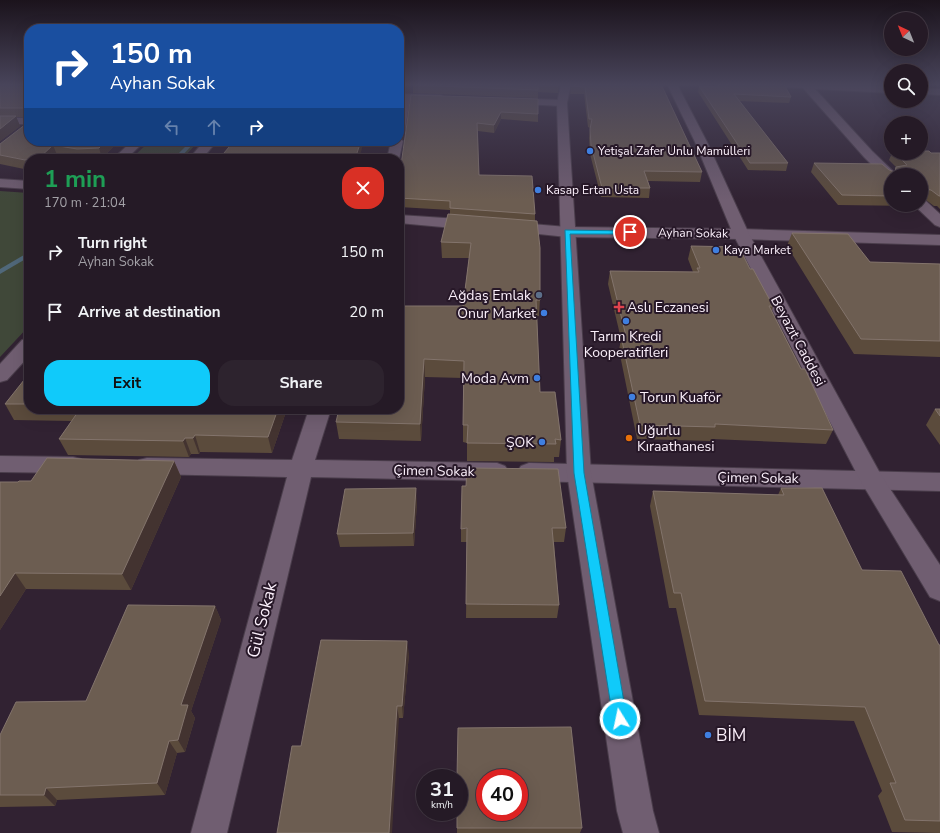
<!DOCTYPE html>
<meta charset="utf-8">
<style>
:root{--surface:#251a26;--page:#2d232e;--text:#f1f3f6;--muted:#a3a1a7;--line:#423843;--accent:#10cafa}
body{margin:0;font-family:"Nunito Sans",sans-serif;background:var(--page);color:var(--text);height:100vh;display:flex;flex-direction:column;font-size:15px;white-space:nowrap}
*{box-sizing:border-box;margin:0}
p{font-size:13px;color:var(--muted)}
.icon{flex:none;width:22px;height:22px;fill:none;stroke:currentColor;stroke-width:2;stroke-linecap:round;stroke-linejoin:round}
.map{position:relative;flex:1;overflow:hidden}
.side{position:absolute;left:24px;top:154px;width:380px;height:260px;display:flex;flex-direction:column;background:var(--surface);border-radius:16px;box-shadow:0 4px 16px #0002,0 0 0 1px var(--line)}
.side>*{flex:none}
.hud{position:absolute;left:24px;top:24px;width:380px;height:122px;border-radius:16px;box-shadow:0 4px 16px #0002,0 0 0 1px var(--line);background:#1a4fa0;color:#fff;overflow:hidden}
.needle{width:26px;rotate:317deg}
.fabs{position:absolute;left:884px;top:12px;display:grid;gap:8px}
.fabs a{display:grid;place-items:center;width:44px;height:44px;border-radius:50%;background:var(--surface);box-shadow:0 4px 16px #0002,0 0 0 1px var(--line);font-size:20px}
.speed{position:absolute;left:416px;top:769px;display:flex;gap:8px;font-size:20px;font-weight:700;text-align:center}
.speed>*{display:grid;place-content:center;width:52px;height:52px;border-radius:50%;background:var(--surface);box-shadow:0 4px 16px #0002,0 0 0 1px var(--line);line-height:1}
.speed small{font-size:10px;font-weight:400}
.speed .limit{border:6px solid #d22;background:#fff;color:#111}
.pin{position:absolute;display:grid;place-items:center;width:34px;height:34px;color:#fff;margin:-17px;border:2px solid #fff;border-radius:50%;box-shadow:0 1px 4px #0007}
.me{position:absolute;width:44px;margin:-22px;rotate:350deg;stroke-linejoin:round;filter:drop-shadow(0 0 3px #0008)}
.turn{display:flex;align-items:center;gap:14px;height:84px;padding:0 20px;font-size:18px}
.turn .icon{width:52px;height:52px;stroke-width:2.5}
.turn b{display:block;font-size:28px;line-height:34px}
.lanes{display:flex;align-items:center;height:38px;padding:0 20px;background:#0003;justify-content:center;gap:20px;direction:ltr}
.lanes .off{opacity:.35}
.round{display:grid;place-items:center;flex:none;width:42px;height:42px;border-radius:16px;background:var(--page)}
.headline{display:flex;align-items:center;justify-content:space-between;height:68px;padding:0 20px}
h1{font-size:24px;font-weight:700;line-height:30px;color:#1e9e55}
.cta{display:flex;gap:8px;margin-top:auto;padding:8px 20px}
.cta a{flex:1;height:46px;border-radius:16px;background:var(--accent);color:#111;font-size:16px;font-weight:700;line-height:46px;text-align:center}
.cta a+a{background:var(--page);color:var(--text)}
ul{padding:0;list-style:none}
li{display:flex;align-items:center;gap:12px;height:60px;padding:0 20px}
li div{flex:1}
li b{display:block;font-size:15px}
li em{font-style:normal}
.map>svg:first-child{display:block}
</style>
<div class="map">
<svg width="940" height="833" viewBox="0 0 940 833">
<rect width="100%" height="100%" fill="#312232"/>
<g fill="#404839">
<path d="M150 141H199L182 159H131Z"/>
<path d="M0 191 29 193V326L0 357Z"/>
</g>
<g fill="none" stroke-linecap="round" stroke-linejoin="round">
<g fill="#50687a" fill-rule="evenodd">
<path d="M191 141H196L179 159H173Z"/>
<path d="M29 252V257L0 274V269Z"/>
</g>
<defs>
<g id="street">
<path d="M779 84H841L891 87V93L815 89 872 151 897 175H891V180L886 179 864 157 803 88 784 87Z"/>
<path d="M921 88 940 89V95L921 94Z"/>
<path d="M399 94 441 95 446 98 441 101 410 100 405 129 403 131 399 133Z"/>
<path d="M508 98 562 100 567 103 562 106 504 103 503 101Z"/>
<rect x="0" y="118" width="29" height="6"/>
<path d="M399 138 403 141 399 159H387L391 141H399Z"/>
<path d="M132 141H145L126 159H113Z"/>
<path d="M204 141H217L202 159H189Z"/>
<path d="M0 179 29 181V189L0 187Z"/>
<path d="M921 200 926 201 940 214V227L935 225 916 207 914 205H921Z"/>
<path d="M399 215 475 220 480 222 483 225 480 228 475 230 399 223Z"/>
<path d="M507 222 567 227 741 229 940 235V245L741 239 567 237 502 230 499 227 502 224Z"/>
<path d="M309 409H331L315 460 497 463 505 466 509 472 505 478 497 481 311 477 227 833H191L287 477 147 474 139 472 135 466 139 460 147 458 292 460Z"/>
<path d="M0 456 73 457 81 459 85 465 81 471 73 473 0 472Z"/>
<path d="M529 463 940 473V491L529 481 521 478 517 472 521 466Z"/>
</g>
<g id="secondary">
<path d="M561 84H571L567 103 591 473 653 811 659 833H623L617 811 567 473 557 103Z"/>
<path d="M667 84H677L707 142 749 234 881 475 940 565V601L930 597 860 480 733 234 695 142Z"/>
<path d="M29 338V356L7 380 0 382V364L22 340Z"/>
</g>
</defs>
<use href="#street" stroke="#4a3d4b" stroke-width="2"/>
<use href="#secondary" stroke="#4a3d4b" stroke-width="2"/>
<use href="#street" fill="#705e71" fill-rule="evenodd"/>
<use href="#secondary" fill="#705e71" fill-rule="evenodd"/>
</g>
<g fill="#5b4b3c">
<path d="M0 84H29V141H119L102 158H81L57 155 52 159H29V170L0 164V144L26 124V117H16L20 126 0 141Z"/>
<path d="M413 84H560L558 93 538 92V98L413 93Z"/>
<path d="M572 84H661L702 172 700 182 648 181 650 188 649 198 601 197 590 154 589 138 590 128 588 127 584 94H570Z"/>
<path d="M714 84H784L791 97 789 103 739 101 788 163 786 171 748 170 698 92 699 86 715 87Z"/>
<path d="M411 95 538 114V122L501 119 494 133 478 131 479 175 535 214V221L540 300 539 316H537L540 392 561 440 559 457H554V462L467 461V443L463 442V378L425 377 421 441 339 439 336 422 399 306H463L469 258H442L441 242 450 214V210L399 207V179Z"/>
<path d="M892 153H940V209L937 206H934L926 200 921 199V200V175H891V205H914L913 206 838 205 811 172 814 163 889 170 894 172 896 167 889 160Z"/>
<path d="M792 233 870 262 940 264V357L854 354 787 246Z"/>
<path d="M691 246 750 269 773 306 772 311 833 430 826 444 712 439 711 441 637 439 619 350 621 339 608 284 610 271 693 272 688 259Z"/>
<path d="M29 375V409H287L272 453 200 452 199 454H191L189 457 68 455 59 439 72 421 14 420 5 404Z"/>
<path d="M935 409H940V445L926 425Z"/>
<path d="M174 461 181 477 131 590 26 589 0 630 18 482 31 481Z"/>
<path d="M781 488 862 570 939 645H940V833L892 832 878 796 882 791 854 721 699 715 676 608H669L650 506 653 491 778 495Z"/>
<path d="M417 502 414 546 340 547 337 534Z"/>
<path d="M566 528 564 542H554L559 605 557 618H466L467 542H461V529Z"/>
<path d="M215 606 221 620 191 711 195 718 185 752 177 753 165 795 57 800 55 806 0 807V735L86 701Z"/>
<path d="M409 654 403 718H399L301 746Z"/>
<path d="M457 812 582 828 580 833H457Z"/>
</g>
<g fill="#433330">
<path d="M558 84H560L558 93Z"/>
<path d="M501 112V119L494 133V125Z"/>
<path d="M16 116 20 126 0 141V129Z"/>
<path d="M106 141H119L102 158 99 148Z"/>
<path d="M361 141H364L359 159H355Z"/>
<path d="M53 145 57 155 52 159H33Z"/>
<path d="M29 159V169L25 160Z"/>
<path d="M424 359 425 377 421 441 420 424Z"/>
<path d="M278 409H287L272 453 268 437Z"/>
<path d="M195 435 200 452 199 454 193 438Z"/>
<path d="M185 438 191 454 189 457 183 441Z"/>
<path d="M174 461 181 477 131 590 122 574Z"/>
<path d="M416 488 417 502 414 546 413 533Z"/>
<path d="M15 573 26 589 0 630V596Z"/>
<path d="M215 606 221 620 191 711 195 718 185 752 178 740 181 705Z"/>
<path d="M407 641 409 654 403 718 402 706Z"/>
<path d="M397 706 399 718 392 833H389Z"/>
<path d="M169 741 177 753 165 795 157 783Z"/>
<path d="M46 788 57 800 55 806 44 795Z"/>
</g>
<g fill="#6c5d51" stroke="#83746c" fill-rule="evenodd">
<path d="M0 84H29V141H106L99 148 77 149 53 145 38 159 25 160 0 155V144L26 124 27 108H0Z"/>
<path d="M413 84H538V90L413 85Z"/>
<path d="M541 84H558V85Z"/>
<path d="M572 84H661L702 172 644 171 650 188H602L591 145 590 129 592 119H589L585 87 571 86Z"/>
<path d="M718 84H784L791 97 734 94 788 163H750L699 86 719 87Z"/>
<path d="M411 95 538 99V114L501 112 494 125 477 123 479 175 532 176 535 214 450 208V201L399 198V179Z"/>
<path d="M0 116H16L0 129Z"/>
<path d="M234 141H361L355 159H219Z"/>
<path d="M921 151H929L931 153H940V196H939L931 190 924 189V193H921V175H891V196L842 195 814 163 882 164 889 170 895 172 896 167 907 165 895 153H921Z"/>
<path d="M448 214 537 221 540 248V300H536L540 392H555L561 440 555 439 556 444 467 443 468 425H463L464 361 424 359 420 424 336 422 339 409H399V306H463L471 243 441 242Z"/>
<path d="M792 233 848 234 870 262 940 264V341L861 339Z"/>
<path d="M691 246 739 247 750 269H753L773 306H769L801 369H805L833 430 715 424V427L640 425 621 336H626L610 271 699 272 697 268H700Z"/>
<path d="M28 375H29V404H5Z"/>
<path d="M80 409H278L268 437 195 435 193 438H185L183 441 59 439Z"/>
<path d="M935 409H940V416Z"/>
<path d="M47 458 174 461 122 574 15 573 0 596V482H18L19 481H31Z"/>
<path d="M467 468 558 469 566 528H552L559 605 466 604 467 528 461 529 462 486H466Z"/>
<path d="M416 488 413 533 337 534 345 489Z"/>
<path d="M781 488H822L862 570 901 571 939 645H940V821L905 820 890 783H896L865 707 705 701 681 593H674L653 491 784 495Z"/>
<path d="M128 605 215 606 181 705H188L178 740 169 741 157 783 46 788 44 795H0V735L16 702 86 701Z"/>
<path d="M321 640 407 641 402 706H397L389 833H277L292 746H301Z"/>
<path d="M571 727 582 828H457V812H459V778H457L458 728ZM485 778H519V812H485Z"/>
</g>
<linearGradient id="sky" x2="0" y2="1"><stop stop-color="#1b131c"/><stop offset="0.42" stop-color="#48445a"/><stop offset="1" stop-color="#48445a" stop-opacity="0"/></linearGradient>
<rect width="940" height="201" fill="url(#sky)"/>
<path fill="#10cafa" stroke="#0a83a2" d="M565 230 630 231 634 232 630 234H570L584 473 627 719 625 723 620 725 615 723 613 719 574 473Z"/>
<g fill="#3f7fe0" stroke="#271828" stroke-width="1.5">
<circle cx="590" cy="151" r="4"/>
<circle cx="538" cy="190" r="4"/>
<circle cx="716" cy="250" r="4"/>
<circle cx="544" cy="313" r="4"/>
<circle cx="626" cy="321" r="4"/>
<circle cx="537" cy="378" r="4"/>
<circle cx="632" cy="397" r="4"/>
<circle cx="542" cy="442" r="4"/>
<circle cx="708" cy="735" r="4"/>
</g>
<circle fill="#5c6f8a" stroke="#271828" stroke-width="1.5" cx="539" cy="295" r="4"/>
<path fill="#e0444e" stroke="#271828" stroke-width="1.5" d="M617 301h4v4h4v4h-4v4h-4v-4h-4v-4h4z"/>
<circle fill="#e8710a" stroke="#271828" stroke-width="1.5" cx="629" cy="438" r="4"/>
<g text-anchor="middle" dominant-baseline="central" stroke-width="4" stroke-linejoin="round" paint-order="stroke">
<g font-size="12" fill="#fbf0fb" stroke="#271828" text-anchor="start">
<text x="598" y="151">Yetişal Zafer Unlu Mamülleri</text>
<text x="546" y="190">Kasap Ertan Usta</text>
<text x="724" y="250">Kaya Market</text>
</g>
<g font-size="12" fill="#fbf0fb" stroke="#271828">
<text transform="translate(693 233) rotate(1)">Ayhan Sokak</text>
</g>
<g font-size="14" fill="#fbf0fb" stroke="#271828" text-anchor="end">
<text x="531" y="295">Ağdaş Emlak</text>
<text x="627" y="307" text-anchor="start">Aslı Eczanesi</text>
<text x="536" y="313">Onur Market</text>
<text x="626" y="336" text-anchor="middle">Tarım Kredi<tspan x="626" dy="16">Kooperatifleri</tspan></text>
<text x="529" y="378">Moda Avm</text>
<text x="640" y="397" text-anchor="start">Torun Kuaför</text>
<text x="637" y="430" text-anchor="start">Uğurlu<tspan x="637" dy="16">Kıraathanesi</tspan></text>
<text x="534" y="442">ŞOK</text>
</g>
<g font-size="14" fill="#fbf0fb" stroke="#271828">
<text transform="translate(798 341) rotate(62)">Beyazıt Caddesi</text>
<text transform="translate(434 471) rotate(1)">Çimen Sokak</text>
<text transform="translate(758 478) rotate(1)">Çimen Sokak</text>
</g>
<g font-size="17" fill="#fbf0fb" stroke="#271828">
<text transform="translate(262 620) rotate(-76)">Gül Sokak</text>
</g>
<g font-size="17" fill="#fbf0fb" stroke="#271828" text-anchor="start">
<text x="716" y="735">BİM</text>
</g>
</g>
</svg>
<div class="fabs">
<a><svg class="needle" viewBox="-14 -14 28 28"><path d="M0-13l5 13h-10z" fill="#e53935"/><path d="M0 13l5-13h-10z" fill="#a3a1a7"/></svg></a>
<a><svg class="icon" aria-label="search" viewBox="0 0 24 24"><circle cx="10" cy="10" r="6"/><path d="M15 15l6 6"/></svg></a>
<a>+</a>
<a>−</a>
</div>
<div class="speed"><div>31<small>km/h</small></div><div class="limit">40</div></div>
<div class="pin" style="left:630px;top:232px;background:#d93025"><svg class="icon" aria-label="arrive" viewBox="0 0 24 24"><path d="M6 21V4h12l-3 4 3 4H6"/></svg></div>
<svg class="me" style="left:620px;top:719px" viewBox="-20 -20 40 40"><circle r="17" fill="#10cafa" stroke="#fff" stroke-width="3"/><path d="M0-11L8 9 0 5-8 9z" fill="#fff"/></svg>
<div class="hud">
<div class="turn"><svg class="icon" aria-label="right" viewBox="0 0 24 24"><path d="M7 20v-9h11M14 6l5 5-5 5"/></svg><div><b>150 m</b>Ayhan Sokak</div></div>
<div class="lanes"><svg class="icon off" aria-label="left" viewBox="0 0 24 24"><path d="M17 20v-9H6M10 6l-5 5 5 5"/></svg><svg class="icon off" aria-label="ahead" viewBox="0 0 24 24"><path d="M12 20V5M6 11l6-6 6 6"/></svg><svg class="icon" aria-label="right" viewBox="0 0 24 24"><path d="M7 20v-9h11M14 6l5 5-5 5"/></svg></div>
</div>
<section class="side">
<div class="headline"><div><h1>1 min</h1><p>170 m · 21:04</p></div><a class="round" style="background:#d93025;color:#fff"><svg class="icon" aria-label="close" viewBox="0 0 24 24"><path d="M6 6l12 12M18 6L6 18"/></svg></a></div>
<ul>
<li><svg class="icon" aria-label="right" viewBox="0 0 24 24"><path d="M7 20v-9h11M14 6l5 5-5 5"/></svg><div><b>Turn right</b><p>Ayhan Sokak</p></div><em>150 m</em></li>
<li><svg class="icon" aria-label="arrive" viewBox="0 0 24 24"><path d="M6 21V4h12l-3 4 3 4H6"/></svg><div><b>Arrive at destination</b></div><em>20 m</em></li>
</ul>
<div class="cta"><a>Exit</a><a>Share</a></div>
</section>
</div>
